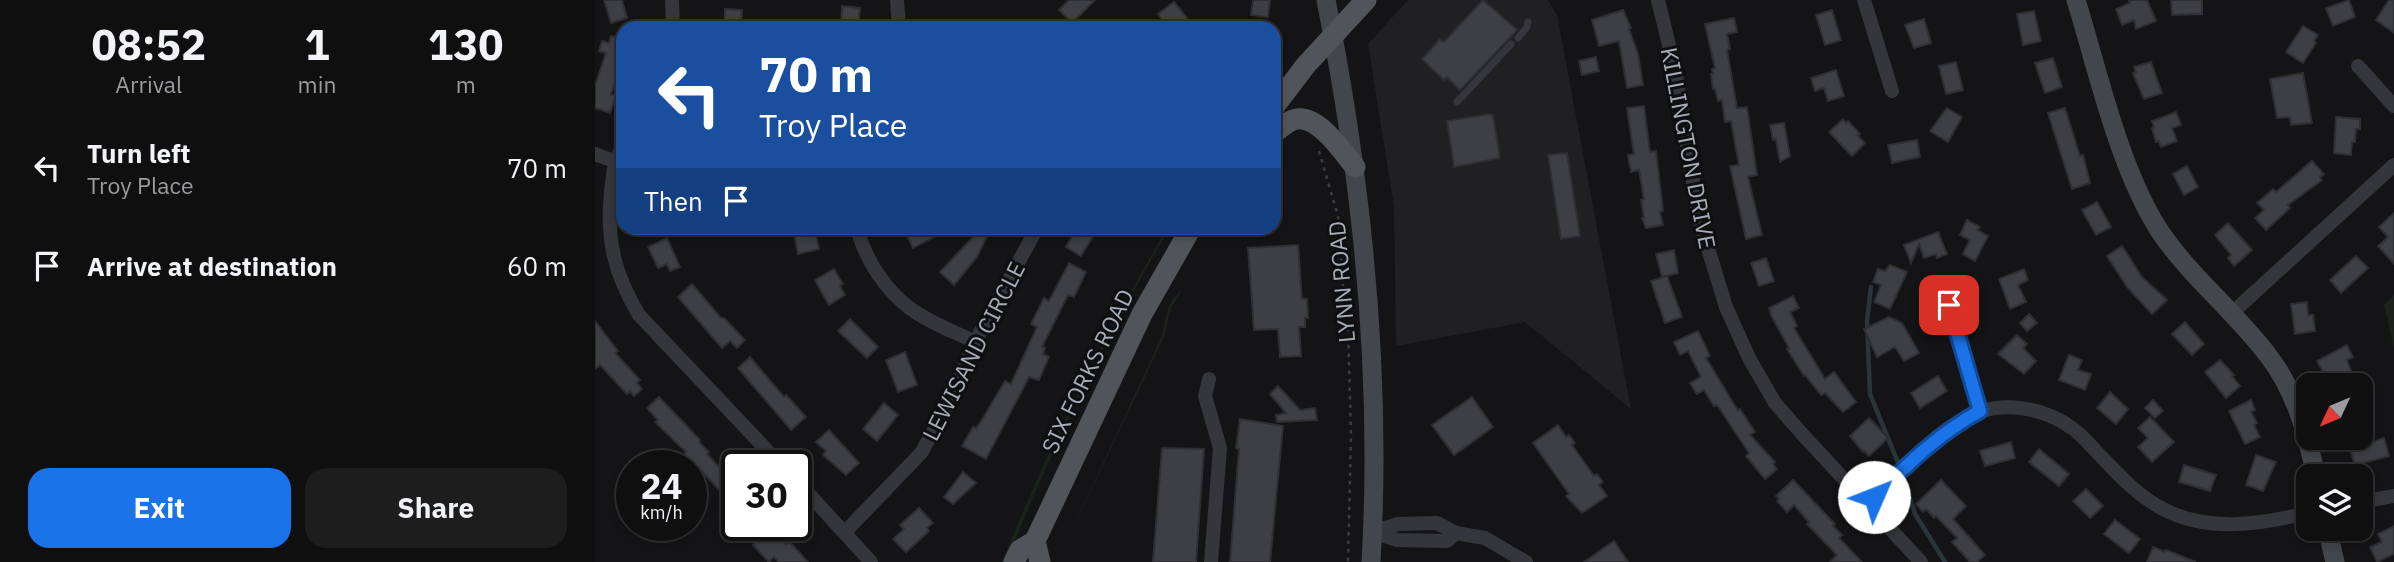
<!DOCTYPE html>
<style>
:root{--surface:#0f0f10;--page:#1d1d1e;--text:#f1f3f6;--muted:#9b9c9f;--line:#2f2f30;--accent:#1a73e8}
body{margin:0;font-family:"IBM Plex Sans",sans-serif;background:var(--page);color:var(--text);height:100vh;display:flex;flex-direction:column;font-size:26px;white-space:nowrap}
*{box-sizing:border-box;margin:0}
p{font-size:23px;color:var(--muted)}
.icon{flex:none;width:38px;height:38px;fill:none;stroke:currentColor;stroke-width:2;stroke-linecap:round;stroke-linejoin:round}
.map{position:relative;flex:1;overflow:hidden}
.panel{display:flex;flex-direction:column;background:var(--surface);width:595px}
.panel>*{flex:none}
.top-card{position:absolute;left:21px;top:21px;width:665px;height:214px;border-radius:21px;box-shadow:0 4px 10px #0003,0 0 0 2px var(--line);background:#1a4fa0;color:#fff;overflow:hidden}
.needle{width:46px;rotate:226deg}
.tools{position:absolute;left:1701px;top:373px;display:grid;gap:14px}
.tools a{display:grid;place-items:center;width:77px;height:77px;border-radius:14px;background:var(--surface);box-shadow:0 4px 10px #0003,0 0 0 2px var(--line);font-size:35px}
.speed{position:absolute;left:21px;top:450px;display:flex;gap:14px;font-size:35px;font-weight:700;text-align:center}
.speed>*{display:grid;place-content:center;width:91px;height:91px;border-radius:50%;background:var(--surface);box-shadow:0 4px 10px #0003,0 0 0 2px var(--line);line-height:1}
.speed small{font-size:18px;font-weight:400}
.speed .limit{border:4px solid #111;border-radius:10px;background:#fff;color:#111}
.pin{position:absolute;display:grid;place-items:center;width:60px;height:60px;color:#fff;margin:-30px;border-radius:14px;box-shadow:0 4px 10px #0006}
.me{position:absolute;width:77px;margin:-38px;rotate:46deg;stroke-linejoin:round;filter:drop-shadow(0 0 5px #0008)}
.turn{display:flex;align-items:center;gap:24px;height:147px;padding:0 28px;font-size:32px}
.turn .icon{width:91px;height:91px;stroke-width:2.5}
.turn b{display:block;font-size:49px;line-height:60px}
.then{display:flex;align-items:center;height:66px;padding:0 28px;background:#0003;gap:14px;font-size:26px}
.eta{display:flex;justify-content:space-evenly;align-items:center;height:119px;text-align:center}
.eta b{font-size:42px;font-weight:800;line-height:49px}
.button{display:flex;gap:14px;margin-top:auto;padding:14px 28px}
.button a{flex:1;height:80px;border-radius:21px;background:var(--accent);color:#fff;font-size:28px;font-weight:800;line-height:80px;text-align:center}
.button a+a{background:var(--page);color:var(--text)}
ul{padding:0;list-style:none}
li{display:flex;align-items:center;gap:21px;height:98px;padding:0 28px}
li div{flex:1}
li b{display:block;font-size:26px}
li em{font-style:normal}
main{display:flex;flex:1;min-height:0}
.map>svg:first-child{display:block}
</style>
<main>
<section class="panel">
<div class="eta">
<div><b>08:52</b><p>Arrival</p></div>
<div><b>1</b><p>min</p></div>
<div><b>130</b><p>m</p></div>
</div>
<ul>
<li><svg class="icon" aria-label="left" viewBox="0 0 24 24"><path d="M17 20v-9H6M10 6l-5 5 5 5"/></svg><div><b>Turn left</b><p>Troy Place</p></div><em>70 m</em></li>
<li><svg class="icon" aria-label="arrive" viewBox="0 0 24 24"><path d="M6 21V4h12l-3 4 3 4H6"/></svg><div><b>Arrive at destination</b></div><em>60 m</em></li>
</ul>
<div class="button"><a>Exit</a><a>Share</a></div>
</section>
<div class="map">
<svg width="1799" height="562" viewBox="0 0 1799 562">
<rect width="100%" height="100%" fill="#141416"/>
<path fill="#202023" d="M813 0H953L962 15 1036 409 930 322 801 346 799 207 773 44Z"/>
<g fill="#1a221a">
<path d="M572 228H575C511 334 458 447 411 562H407C453 447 510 335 572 228Z"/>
<path d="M587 290 576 308 569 337 462 562 567 336C570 320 572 300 587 290Z"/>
<path d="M1799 295V349L1789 304Z"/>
</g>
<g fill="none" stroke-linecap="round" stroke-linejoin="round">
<g stroke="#29353b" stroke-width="4.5">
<path d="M1276 287 1272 321 1275 394 1304 465"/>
<path d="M1307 474 1320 514 1350 562"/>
</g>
</g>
<g fill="#3e3f44" stroke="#2e2e33" stroke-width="2">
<path d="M9 0H27L32 18 16 23Z"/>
<path d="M474 0H500L477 23 464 10Z"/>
<path d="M658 0H675L673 17 656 15Z"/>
<path d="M888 0 922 30 865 90 852 77 849 80 827 59 845 39 849 42Z"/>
<path d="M1534 0H1552L1561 21 1541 29 1539 20 1527 25 1521 9 1535 3Z"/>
<path d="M1576 0H1607V14L1577 15Z"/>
<path d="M1754 0 1760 17 1738 26 1731 8Z"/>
<path d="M1794 0H1799V33L1781 20Z"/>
<path d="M579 2 600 28H573L563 14Z"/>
<path d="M247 6 265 8 263 28H246Z"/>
<path d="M130 9 147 10 146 28H129Z"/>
<path d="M1028 10 1036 28 1034 29 1043 54 1048 85 1032 88 1024 41 1004 46 997 20Z"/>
<path d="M1237 10 1246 40 1230 45 1221 15Z"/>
<path d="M1439 11 1446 41 1428 45 1422 14Z"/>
<path d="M1139 18 1142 32 1132 34 1135 49 1132 50 1142 108 1152 107 1162 175 1153 177 1167 235 1151 239 1135 166 1144 165 1136 121 1130 122 1127 100 1123 101 1120 89H1118L1116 74H1118L1117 69 1120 68 1110 24Z"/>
<path d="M1329 19 1336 43 1319 48 1310 25Z"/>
<path d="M1708 26 1723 35 1719 41 1721 43 1708 63 1691 52Z"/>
<path d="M16 36 28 40V61L16 94 21 96 15 113 0 108V86L11 53 4 51 7 41 14 43Z"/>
<path d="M1001 57 1004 71 987 75 984 61Z"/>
<path d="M1458 58 1467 87 1450 93 1440 63Z"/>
<path d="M1361 62 1368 90 1351 94 1344 66Z"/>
<path d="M1556 62 1567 93 1549 99 1538 73 1541 72 1539 67Z"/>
<path d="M1241 70 1249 96 1233 101 1229 88 1220 91 1216 78Z"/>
<path d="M1708 73 1717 123 1696 125 1695 117 1682 118 1675 79Z"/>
<path d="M1049 106 1055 152 1061 151 1068 211 1065 212 1068 225 1051 228 1047 218H1049L1046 200 1049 199 1044 170 1036 172 1033 155 1039 154 1032 108Z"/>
<path d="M1352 108 1367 117 1353 142 1335 131Z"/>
<path d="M1470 108 1485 156 1488 155 1495 183 1477 189 1453 113Z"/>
<path d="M1581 112 1586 125 1577 128 1582 141 1566 147 1564 141 1561 142 1557 128 1559 127 1557 121Z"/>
<path d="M894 114 898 115 905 158 859 167 852 121Z"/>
<path d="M1741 117 1765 119V129H1761L1760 142H1757L1756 155 1739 153Z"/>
<path d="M1248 119 1251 123 1253 121 1265 134 1263 136 1270 143 1257 156 1234 132Z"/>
<path d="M1189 123 1195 156 1185 162 1181 139 1178 140 1175 125Z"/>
<path d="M1322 140 1325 157 1297 163 1293 145Z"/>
<path d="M972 153 985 236 966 239 953 155Z"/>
<path d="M1717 161 1729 174 1725 177 1727 180 1693 205 1695 208 1671 230 1660 218 1669 210 1662 203 1678 189 1681 192Z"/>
<path d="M1592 166 1603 187 1589 195 1578 174Z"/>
<path d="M1502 202 1516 227 1501 235 1487 210Z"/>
<path d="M1799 213V264L1783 246 1793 237 1784 227Z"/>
<path d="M1372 220 1385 227 1382 230 1393 236 1380 261 1368 254 1375 240 1365 235Z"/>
<path d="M1633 223 1657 250 1639 266 1633 258 1636 255 1620 235Z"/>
<path d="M198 228H215L217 236 221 235 224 249 203 254Z"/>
<path d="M308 228H357L318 248Z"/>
<path d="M363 228H396L382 257 359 285 345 272 380 235Z"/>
<path d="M482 228H503L486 256 471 247Z"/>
<path d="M1343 232 1352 254 1342 258 1341 254 1329 258 1324 244 1316 263 1309 245Z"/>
<path d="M72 238 85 267 75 271 72 264 63 268 53 247Z"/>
<path d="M703 245 707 299H712L713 318H710V327H704L706 356 685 357 683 329 659 330 653 248Z"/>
<path d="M1527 246 1547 277 1572 300 1557 314 1532 287 1512 256Z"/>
<path d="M1079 250 1083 273 1067 277 1061 254Z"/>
<path d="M1761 256 1773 268 1746 293 1735 280Z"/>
<path d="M1171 258 1179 281 1164 286 1156 263Z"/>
<path d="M474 263 491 272 479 297 473 295 447 347 450 348 448 354 454 357 444 380 434 377 391 459 367 446 378 427 381 428 385 423 410 381 416 384 442 327 436 324 449 298 454 301Z"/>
<path d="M1295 265 1312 272 1295 309 1279 302 1286 285 1278 282 1283 269 1290 271Z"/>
<path d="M239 269 248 284 245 286 250 295 234 305 220 280Z"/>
<path d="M1429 269 1433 280 1423 285 1431 302 1415 309 1404 279Z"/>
<path d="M1072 276 1087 317 1070 323 1056 281Z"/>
<path d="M97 284 126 318H129L150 340 142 348 135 341 127 348 83 297Z"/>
<path d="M1198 296 1204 308 1195 312 1202 326 1199 328 1230 379 1239 372 1261 402 1248 412 1230 393 1226 395 1210 375 1209 376 1192 349 1194 348 1176 315 1174 308Z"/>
<path d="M1712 302 1713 315H1718L1720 331 1700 334 1696 304Z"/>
<path d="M1434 314 1442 323 1432 331 1425 323Z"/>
<path d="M1294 317 1307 323 1324 353 1309 361 1300 347 1282 357 1269 329Z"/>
<path d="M255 319 283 347 272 358 243 331Z"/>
<path d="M0 321 23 351 20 353 45 380 42 383 47 389 39 396 35 391 32 394 5 365 0 369Z"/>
<path d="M1590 322 1609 344 1597 355 1577 334Z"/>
<path d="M1103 331 1115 356 1111 358 1143 411 1145 409 1160 432 1155 435 1180 462 1178 464 1182 469 1170 479 1151 456 1154 453 1122 405 1119 406 1109 390 1102 394 1095 383 1106 377 1093 351 1085 355 1079 342Z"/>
<path d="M1422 335 1432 344 1428 348 1441 361 1429 374 1403 354Z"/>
<path d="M1752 345 1758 357 1752 360 1761 385H1735L1722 361Z"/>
<path d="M310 352 322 385 303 392 291 360Z"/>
<path d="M1474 355 1487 360 1483 370 1496 374 1490 390 1464 380Z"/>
<path d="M155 357 189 397 191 395 211 417 196 430 143 368Z"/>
<path d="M1625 360 1639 375 1637 376 1645 386 1631 398 1610 372Z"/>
<path d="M1343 376 1352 391 1325 408 1316 393Z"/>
<path d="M683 386 705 410 720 408 722 420 682 422 681 415 691 413 675 394Z"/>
<path d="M1515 392 1533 409 1521 424 1502 408Z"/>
<path d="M64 397 105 440 104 442 114 452 112 454 142 486V509L101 465 90 466 84 459 91 452 60 422 63 420 52 408Z"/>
<path d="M877 397 898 427 859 455 837 425Z"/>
<path d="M1558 400 1568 411 1560 418 1550 408Z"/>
<path d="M1656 400 1660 410 1656 412 1662 423 1659 425 1665 437 1650 444 1634 411Z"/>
<path d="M289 403 303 415 282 441 268 429Z"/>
<path d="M1555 417 1579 442 1557 462 1543 447 1553 438 1543 428Z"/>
<path d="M1274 418 1293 438 1274 456 1269 451 1268 452 1255 436Z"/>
<path d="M645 419 688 426 675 562H635L644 449 641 448Z"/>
<path d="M963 425 971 437 974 435 980 443 977 445 999 476 1002 474 1008 482 1004 485 1012 496 987 513 971 496 974 494 938 443Z"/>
<path d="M234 430 264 463 251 475 228 455 231 451 221 442Z"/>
<path d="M1789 438 1794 456 1760 465 1755 450Z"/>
<path d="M1416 442 1420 458 1390 466 1385 451Z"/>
<path d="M567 448 609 449 601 562H558Z"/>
<path d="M1444 449 1474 474 1464 486 1434 462Z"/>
<path d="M1661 455 1681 462 1668 491 1651 485Z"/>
<path d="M1589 465 1621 475 1615 491 1584 482Z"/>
<path d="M368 472 381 483 358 504 349 497Z"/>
<path d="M1198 480 1240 524 1238 526 1247 535 1244 538 1267 562H1235L1242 555 1212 524 1214 522 1199 505 1192 512 1182 501 1184 499 1181 496Z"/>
<path d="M1346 480 1371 506 1358 519 1390 555 1382 562H1375L1357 542 1362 538 1341 516 1339 518 1331 509 1328 512 1321 504Z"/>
<path d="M1491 489 1508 506 1495 518 1478 501Z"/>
<path d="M324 508 338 523 332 528 334 531 311 552 298 539 309 529 305 525Z"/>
<path d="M1520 520 1545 539 1534 553 1509 534Z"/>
<path d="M153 525H173L191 544 194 541 213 562H184L179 557 174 562 158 545 165 538Z"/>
<path d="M1799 526V554L1782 562 1775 547 1787 542 1783 534Z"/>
<path d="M1019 541 1033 562H989Z"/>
<path d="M1558 547 1570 552 1571 550 1601 562H1552Z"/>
</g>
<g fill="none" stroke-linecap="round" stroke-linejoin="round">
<g stroke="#3b3e43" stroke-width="2.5" stroke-dasharray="3.5 5" stroke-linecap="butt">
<path d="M724 151 743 216 749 299"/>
<path d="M753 328 756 435 753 562"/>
</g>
<g stroke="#35363c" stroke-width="7">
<path d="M923 38 932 27 933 22"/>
<path d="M862 102 916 44"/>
</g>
<g stroke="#35363c" stroke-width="14">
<path d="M77 0 78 28"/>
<path d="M302 0 304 28"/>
<path d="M1063 0 1081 74 1104 219 1131 307 1154 358 1180 403 1208 435 1326 562"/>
<path d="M1269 0 1297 91"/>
<path d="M1763 66 1799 106"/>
<path d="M28 146C18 163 18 174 16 193 11 241 20 275 44 315L187 466"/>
<path d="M0 154 19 161"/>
<path d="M262 228C270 259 290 290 316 309 335 323 360 332 380 342"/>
<path d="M1354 305 1385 411"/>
<path d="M1637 313 1799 165"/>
<path d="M614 379 610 396 625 448 616 562"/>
<path d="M201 480 276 562"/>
<path d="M1766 502 1799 496"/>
<path d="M1272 504C1303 474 1345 424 1387 411 1417 402 1452 410 1477 428 1486 434 1493 443 1500 450 1521 472 1541 495 1568 509 1614 533 1665 524 1713 513"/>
<path d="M250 532 326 453 355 402 380 342 442 228"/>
<path d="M777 532 803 524 842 523 861 533 890 538 931 562"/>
<path d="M777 532 802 540 852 541 861 533"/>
</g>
<g stroke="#43464c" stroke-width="19">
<path d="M731 0C768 186 787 373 776 562"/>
<path d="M1481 0C1503 71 1524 168 1564 230 1595 277 1642 313 1675 358 1701 393 1712 434 1721 476"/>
<path d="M1732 528 1740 562"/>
</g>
<g stroke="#51545b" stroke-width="21">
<path d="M679 107 711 65 771 0"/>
<path d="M679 133C686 128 693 120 702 119 724 116 748 152 760 167"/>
<path d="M440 541 445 562"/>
<path d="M419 562 425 550 440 541 547 314 596 228"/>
</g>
</g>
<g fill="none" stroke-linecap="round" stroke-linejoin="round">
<defs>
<path id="route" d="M1279 497C1312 465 1344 433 1385 411L1354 305"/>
</defs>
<use href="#route" stroke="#114b97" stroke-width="18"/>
<use href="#route" stroke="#1a73e8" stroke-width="12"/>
</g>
<g text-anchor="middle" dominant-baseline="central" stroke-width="6" stroke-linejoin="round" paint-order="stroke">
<g font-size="23" fill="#a5acb8" stroke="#0f0f11">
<text transform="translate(1094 148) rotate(79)">KILLINGTON DRIVE</text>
<text transform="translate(746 282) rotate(-95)">LYNN ROAD</text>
<text transform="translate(378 351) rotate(-63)">LEWISAND CIRCLE</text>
<text transform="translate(492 371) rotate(-64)">SIX FORKS ROAD</text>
</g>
</g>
</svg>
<div class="tools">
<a><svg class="needle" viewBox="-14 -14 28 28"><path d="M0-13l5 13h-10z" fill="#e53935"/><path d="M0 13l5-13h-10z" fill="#9b9c9f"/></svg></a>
<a><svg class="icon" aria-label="layers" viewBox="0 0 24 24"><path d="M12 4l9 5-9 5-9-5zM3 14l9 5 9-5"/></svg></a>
</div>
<div class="speed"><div>24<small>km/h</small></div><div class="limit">30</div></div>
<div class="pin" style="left:1354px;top:305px;background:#d93025"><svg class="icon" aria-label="arrive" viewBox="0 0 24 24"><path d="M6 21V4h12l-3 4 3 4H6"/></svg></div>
<svg class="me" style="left:1279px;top:497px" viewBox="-20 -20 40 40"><circle r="19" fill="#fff"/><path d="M0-13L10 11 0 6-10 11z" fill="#1a73e8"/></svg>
<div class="top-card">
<div class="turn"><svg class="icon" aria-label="left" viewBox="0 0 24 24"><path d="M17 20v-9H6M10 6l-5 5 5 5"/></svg><div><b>70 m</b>Troy Place</div></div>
<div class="then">Then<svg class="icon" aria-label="arrive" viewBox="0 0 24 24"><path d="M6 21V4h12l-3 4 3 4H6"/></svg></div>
</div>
</div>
</main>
